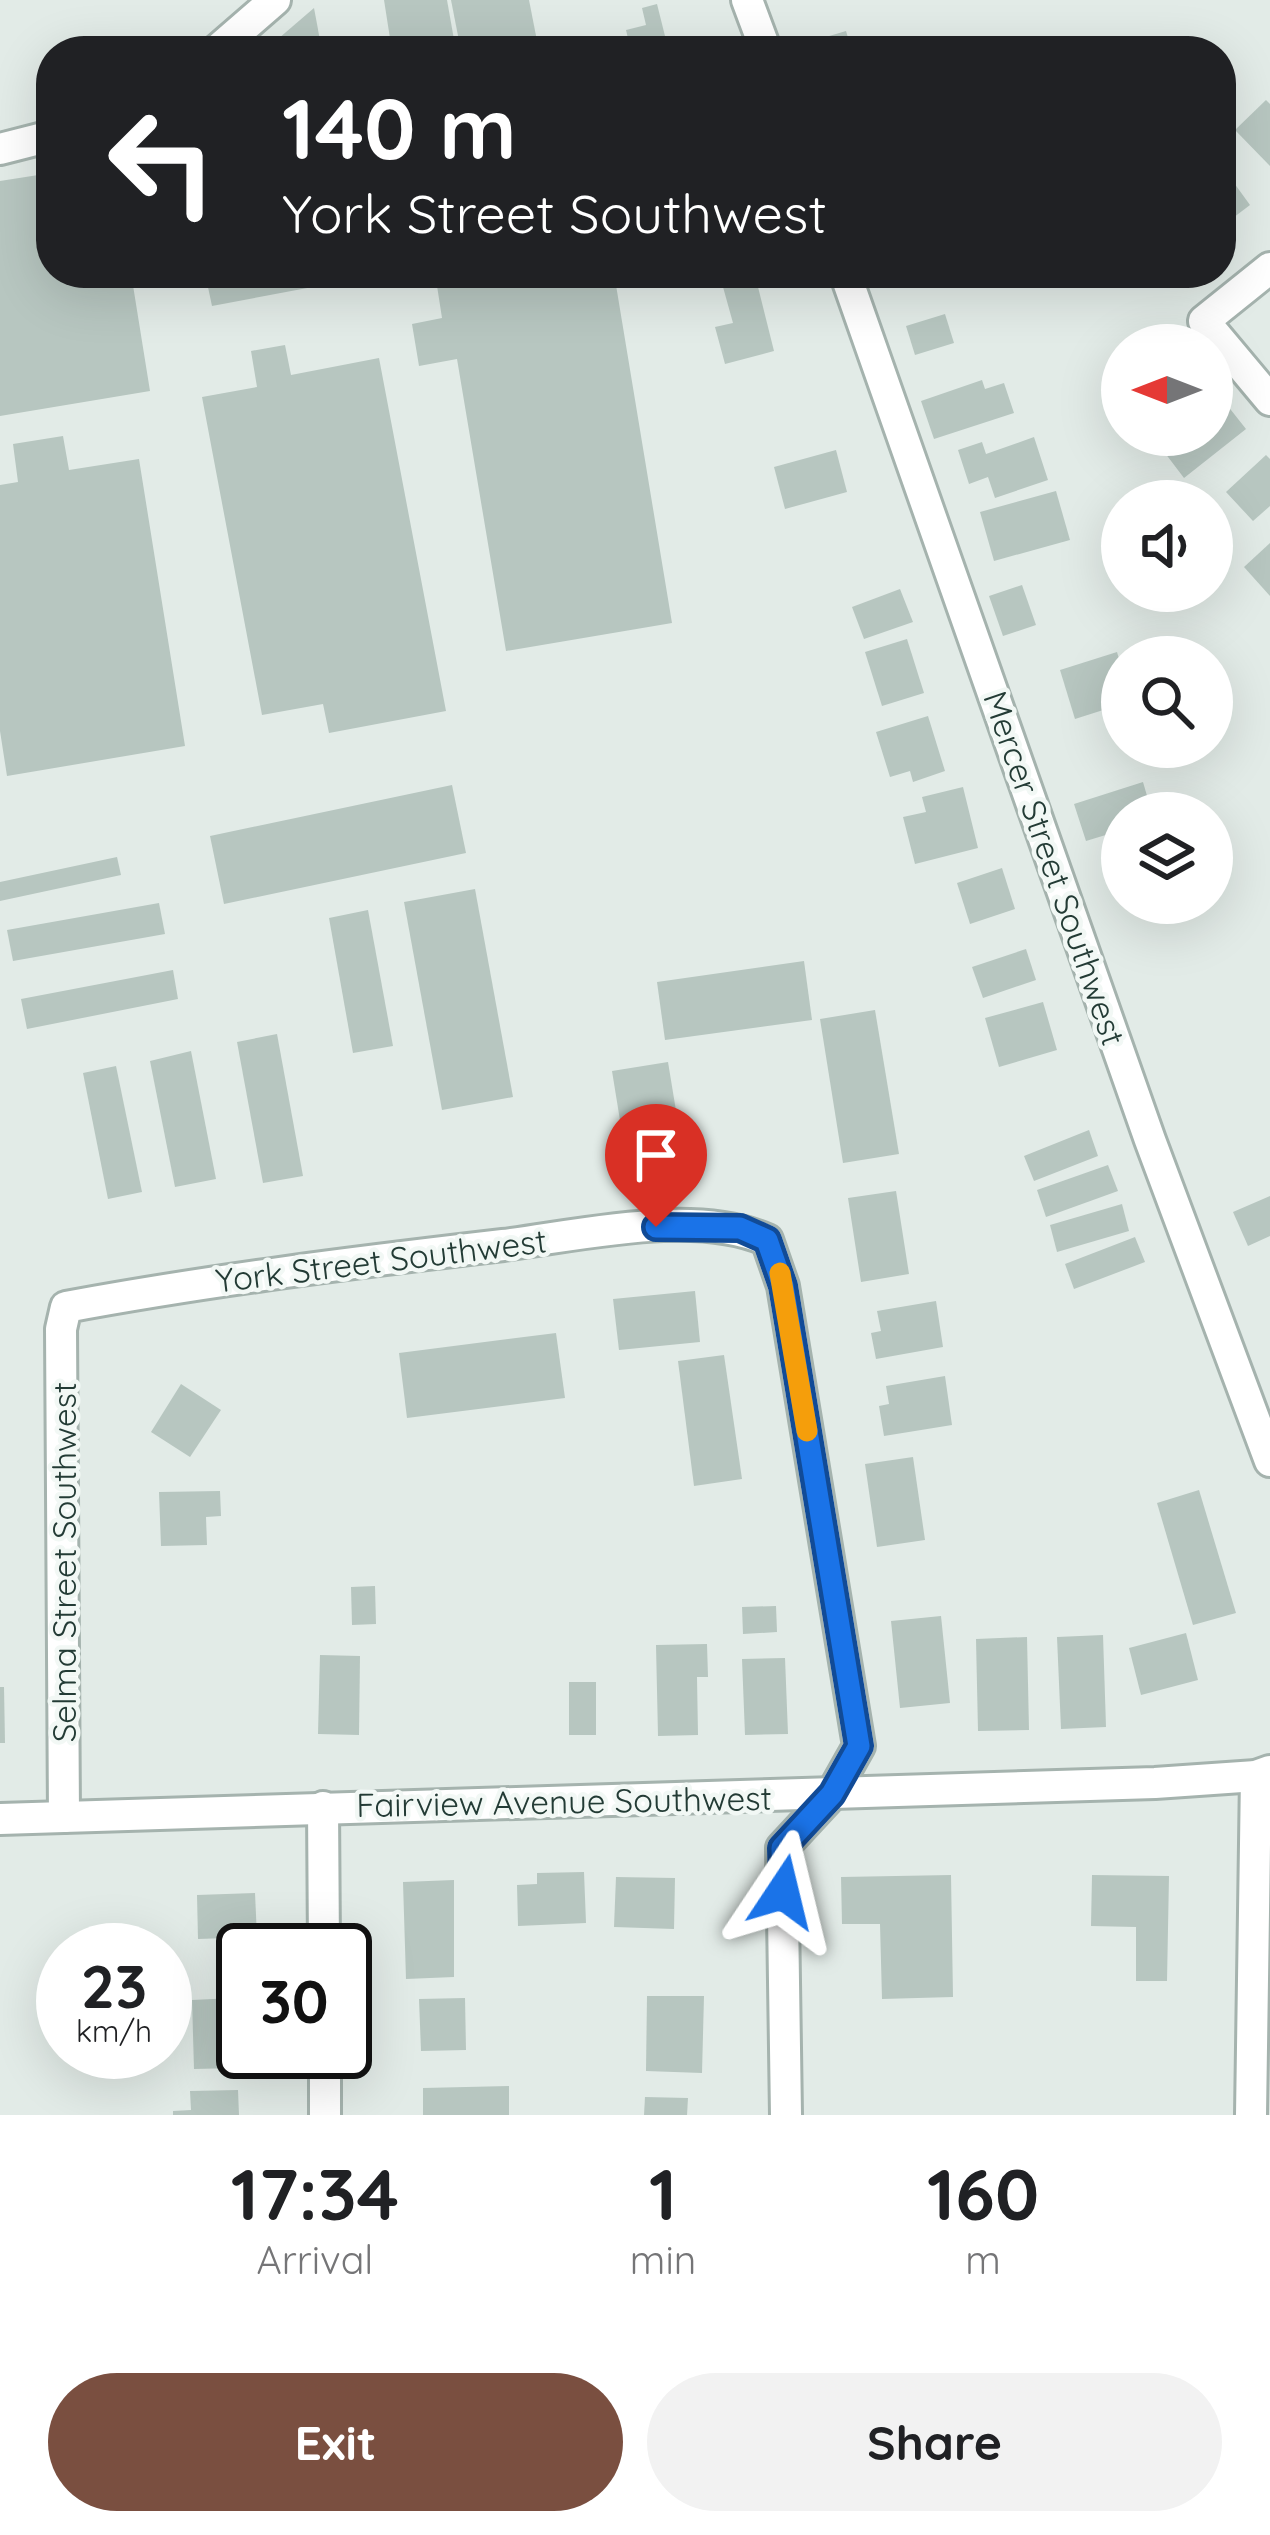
<!DOCTYPE html>
<style>
:root{--surface:#fff;--page:#f2f2f2;--text:#202124;--muted:#757577;--accent:#7a4f40}
body{margin:0;font-family:Quicksand,sans-serif;background:var(--page);color:var(--text);height:100vh;display:flex;flex-direction:column;font-size:45px;white-space:nowrap}
*{box-sizing:border-box;margin:0}
p{font-size:39px;color:var(--muted)}
.icon{flex:none;width:66px;height:66px;fill:none;stroke:currentColor;stroke-width:2;stroke-linecap:round;stroke-linejoin:round}
.map{position:relative;height:2115px;overflow:hidden}
.sheet{display:flex;flex-direction:column;background:var(--surface);flex:1}
.sheet>*{flex:none}
.top-card{position:absolute;left:36px;top:36px;width:1200px;height:252px;border-radius:48px;box-shadow:0 12px 48px #0002;background:#202124;color:#fff;overflow:hidden}
.needle{width:78px;rotate:270deg}
.buttons{position:absolute;left:1101px;top:324px;display:grid;gap:24px}
.buttons a{display:grid;place-items:center;width:132px;height:132px;border-radius:50%;background:var(--surface);box-shadow:0 12px 48px #0002;font-size:60px}
.speed{position:absolute;left:36px;top:1923px;display:flex;gap:24px;font-size:60px;font-weight:700;text-align:center}
.speed>*{display:grid;place-content:center;width:156px;height:156px;border-radius:50%;background:var(--surface);box-shadow:0 12px 48px #0002;line-height:1}
.speed small{font-size:30px;font-weight:400}
.speed .limit{border:6px solid #111;border-radius:18px;background:#fff;color:#111}
.pin{position:absolute;display:grid;place-items:center;width:102px;height:102px;color:#fff;margin:-123px -51px;border-radius:50% 50% 50% 0;rotate:-45deg;box-shadow:0 0 12px #0007}
.pin .icon{rotate:45deg}
.me{position:absolute;width:132px;margin:-66px;rotate:10deg;stroke-linejoin:round;filter:drop-shadow(0 0 9px #0008)}
.turn{display:flex;align-items:center;gap:42px;height:252px;padding:0 48px;font-size:54px}
.turn .icon{width:156px;height:156px;stroke-width:2.5}
.turn b{display:block;font-size:84px;line-height:102px}
.eta{display:flex;justify-content:space-evenly;align-items:center;height:204px;text-align:center}
.eta b{font-size:72px;font-weight:700;line-height:84px}
.primary-button{display:flex;gap:24px;margin-top:auto;padding:24px 48px}
.primary-button a{flex:1;height:138px;border-radius:72px;background:var(--accent);color:#fff;font-size:48px;font-weight:700;line-height:138px;text-align:center}
.primary-button a+a{background:var(--page);color:var(--text)}
.map>svg:first-child{display:block}
</style>
<div class="map">
<svg width="1270" height="2115" viewBox="0 0 1270 2115">
<rect width="100%" height="100%" fill="#e2ebe7"/>
<g fill="#b7c6c0">
<path d="M384 0H447L456 51H392Z"/>
<path d="M451 0H529L539 51H461Z"/>
<path d="M657 4 666 40 677 37 680 51H631L626 30 646 25 642 8Z"/>
<path d="M314 8 322 51H264Z"/>
<path d="M846 31 852 51H800L799 45Z"/>
<path d="M1266 100 1270 104V166L1235 130Z"/>
<path d="M1221 165 1250 205 1221 227Z"/>
<path d="M51 173V273H131L150 391 0 416V181Z"/>
<path d="M205 273H366V277L212 306Z"/>
<path d="M435 273H614L672 623 506 651 457 359 419 366 412 324 442 318Z"/>
<path d="M756 279 774 351 725 364 715 327 733 323 723 287Z"/>
<path d="M945 314 954 343 915 355 906 326Z"/>
<path d="M285 345 291 375 379 358 446 711 329 733 323 704 262 715 202 397 257 387 251 351Z"/>
<path d="M982 380 985 389 1004 383 1014 413 934 439 921 401Z"/>
<path d="M1212 386 1246 429 1184 478 1165 453 1180 440 1176 435H1212Z"/>
<path d="M63 436 69 470 139 459 185 746 7 776 0 731V485L18 482 13 444Z"/>
<path d="M1034 437 1048 480 995 498 988 477 969 484 958 450 982 442 986 454Z"/>
<path d="M836 450 847 492 785 509 774 467Z"/>
<path d="M1266 455 1270 459V506L1253 521 1226 492Z"/>
<path d="M1056 491 1070 540 994 561 980 512Z"/>
<path d="M1270 543V596L1244 567Z"/>
<path d="M1022 585 1036 625 1003 636 989 596Z"/>
<path d="M900 589 913 622 864 639 852 607Z"/>
<path d="M907 639 924 693 882 706 865 652Z"/>
<path d="M1117 652 1122 669V704L1075 719 1060 670Z"/>
<path d="M928 716 945 771 913 782 910 771 890 777 876 732Z"/>
<path d="M1143 782 1152 813H1122V830L1086 841 1074 804Z"/>
<path d="M452 785 466 853 224 904 210 836Z"/>
<path d="M963 787 978 848 915 864 903 817 926 812 922 797Z"/>
<path d="M117 857 121 875 0 901V882Z"/>
<path d="M1002 868 1015 909 970 924 957 883Z"/>
<path d="M475 889 513 1097 442 1110 404 902Z"/>
<path d="M159 903 165 934 13 961 7 930Z"/>
<path d="M368 910 393 1046 353 1053 329 918Z"/>
<path d="M1026 949 1036 980 983 998 972 967Z"/>
<path d="M804 961 812 1020 665 1040 657 982Z"/>
<path d="M173 970 178 999 27 1029 21 999Z"/>
<path d="M1043 1002 1057 1050 999 1067 985 1018Z"/>
<path d="M875 1010 899 1154 843 1163 820 1019Z"/>
<path d="M277 1034 303 1176 263 1183 237 1042Z"/>
<path d="M191 1051 216 1179 175 1187 150 1061Z"/>
<path d="M668 1062 680 1135 624 1145 612 1071Z"/>
<path d="M116 1066 142 1192 108 1199 83 1073Z"/>
<path d="M1089 1130 1098 1156 1034 1181 1024 1156Z"/>
<path d="M1108 1165 1118 1191 1046 1217 1037 1190Z"/>
<path d="M896 1191 909 1274 861 1282 848 1198Z"/>
<path d="M1270 1196V1236L1248 1246 1233 1212Z"/>
<path d="M1122 1204 1129 1231 1057 1252 1050 1225Z"/>
<path d="M1135 1237 1145 1262 1074 1289 1065 1264Z"/>
<path d="M695 1291 700 1342 619 1350 613 1299Z"/>
<path d="M936 1301 943 1347 876 1359 871 1333 881 1331 877 1311Z"/>
<path d="M556 1333 565 1398 407 1418 399 1353Z"/>
<path d="M724 1355 742 1479 694 1486 678 1361Z"/>
<path d="M945 1376 952 1425 884 1436 879 1406 889 1404 886 1386Z"/>
<path d="M181 1384 221 1410 190 1457 151 1432Z"/>
<path d="M913 1457 925 1540 877 1547 865 1464Z"/>
<path d="M1199 1490 1236 1613 1193 1625 1157 1503Z"/>
<path d="M220 1491 221 1516 206 1517 207 1545 161 1546 159 1492Z"/>
<path d="M375 1586 376 1624 352 1625 351 1587Z"/>
<path d="M776 1606 777 1632 743 1634 742 1607Z"/>
<path d="M941 1616 950 1703 900 1708 891 1621Z"/>
<path d="M1186 1633 1198 1680 1141 1695 1129 1648Z"/>
<path d="M1103 1635 1106 1727 1061 1729 1057 1637Z"/>
<path d="M1027 1637 1029 1730 978 1731 976 1639Z"/>
<path d="M707 1644 708 1677H697L698 1735 658 1736 656 1645Z"/>
<path d="M320 1655 360 1656 359 1735 318 1734Z"/>
<path d="M785 1658 788 1734 745 1735 742 1659Z"/>
<rect x="569" y="1682" width="27" height="53"/>
<path d="M0 1687H4L5 1743H0Z"/>
<path d="M584 1872 586 1923 518 1926 517 1885 537 1884V1873Z"/>
<path d="M951 1875 953 1997 882 1999 880 1924H842L841 1877Z"/>
<path d="M1092 1875 1169 1876 1167 1981H1136V1927L1091 1926Z"/>
<path d="M616 1877 675 1878 674 1929 614 1927Z"/>
<path d="M454 1880V1977L406 1979 403 1882Z"/>
<path d="M255 1893 257 1937 198 1939 197 1895Z"/>
<path d="M647 1996H704L702 2073 646 2071Z"/>
<path d="M234 1998 236 2068 194 2069 192 2000Z"/>
<path d="M465 1998 466 2050 421 2051 419 1999Z"/>
<path d="M509 2086V2115H423V2088Z"/>
<path d="M238 2090 239 2115H173V2111L191 2110 190 2091Z"/>
<path d="M645 2097 688 2098 687 2115H644Z"/>
</g>
<g fill="none" stroke-linecap="round" stroke-linejoin="round">
<defs>
<g id="minor">
<path d="M747 0 766 51"/>
<path d="M216 51 275 0"/>
<path d="M0 149 51 136"/>
<path d="M1270 268 1204 321 1270 400"/>
<path d="M845 273 1150 1140 1270 1461"/>
<path d="M323 1807 324 1950"/>
<path d="M64 1817 61 1329 66 1307C211 1280 357 1262 503 1245 582 1235 694 1208 767 1240L783 1286 859 1746 832 1794 782 1848 786 2115"/>
<path d="M0 1819 1155 1783 1256 1776 1270 1771"/>
<path d="M325 2052V2115"/>
<path d="M1251 2115 1256 1776"/>
</g>
</defs>
<use href="#minor" stroke="#a5b3ae" stroke-width="36"/>
<use href="#minor" stroke="#fff" stroke-width="30"/>
</g>
<g fill="none" stroke-linecap="round" stroke-linejoin="round">
<defs>
<path id="route" d="M656 1227 740 1228 767 1240 783 1286 859 1746 832 1794 782 1848 783 1892"/>
</defs>
<use href="#route" stroke="#114b97" stroke-width="30"/>
<use href="#route" stroke="#1a73e8" stroke-width="21"/>
<path stroke="#f59e0b" stroke-width="21" d="M780 1273 807 1431"/>
</g>
<g text-anchor="middle" dominant-baseline="central" stroke-width="9" stroke-linejoin="round" paint-order="stroke">
<g font-size="33" fill="#233b35" stroke="#f2f8f5">
<text transform="translate(1055 868) rotate(71)">Mercer Street Southwest</text>
<text transform="translate(381 1260) rotate(-7)">York Street Southwest</text>
<text transform="translate(63 1562) rotate(-90)">Selma Street Southwest</text>
<text transform="translate(564 1801) rotate(-1)">Fairview Avenue Southwest</text>
</g>
</g>
</svg>
<div class="buttons">
<a><svg class="needle" viewBox="-14 -14 28 28"><path d="M0-13l5 13h-10z" fill="#e53935"/><path d="M0 13l5-13h-10z" fill="#757577"/></svg></a>
<a><svg class="icon" aria-label="sound" viewBox="0 0 24 24"><path d="M4 9h4l5-4v14l-5-4H4zM17 9q2 3 0 6"/></svg></a>
<a><svg class="icon" aria-label="search" viewBox="0 0 24 24"><circle cx="10" cy="10" r="6"/><path d="M15 15l6 6"/></svg></a>
<a><svg class="icon" aria-label="layers" viewBox="0 0 24 24"><path d="M12 4l9 5-9 5-9-5zM3 14l9 5 9-5"/></svg></a>
</div>
<div class="speed"><div>23<small>km/h</small></div><div class="limit">30</div></div>
<div class="pin" style="left:656px;top:1227px;background:#d93025"><svg class="icon" aria-label="arrive" viewBox="0 0 24 24"><path d="M6 21V4h12l-3 4 3 4H6"/></svg></div>
<svg class="me" style="left:783px;top:1892px" viewBox="-20 -20 40 40"><path d="M0-17L14 15 0 8-14 15z" fill="#1a73e8" stroke="#fff" stroke-width="4"/></svg>
<div class="top-card">
<div class="turn"><svg class="icon" aria-label="left" viewBox="0 0 24 24"><path d="M17 20v-9H6M10 6l-5 5 5 5"/></svg><div><b>140 m</b>York Street Southwest</div></div>
</div>
</div>
<section class="sheet">
<div class="eta">
<div><b>17:34</b><p>Arrival</p></div>
<div><b>1</b><p>min</p></div>
<div><b>160</b><p>m</p></div>
</div>
<div class="primary-button"><a>Exit</a><a>Share</a></div>
</section>
